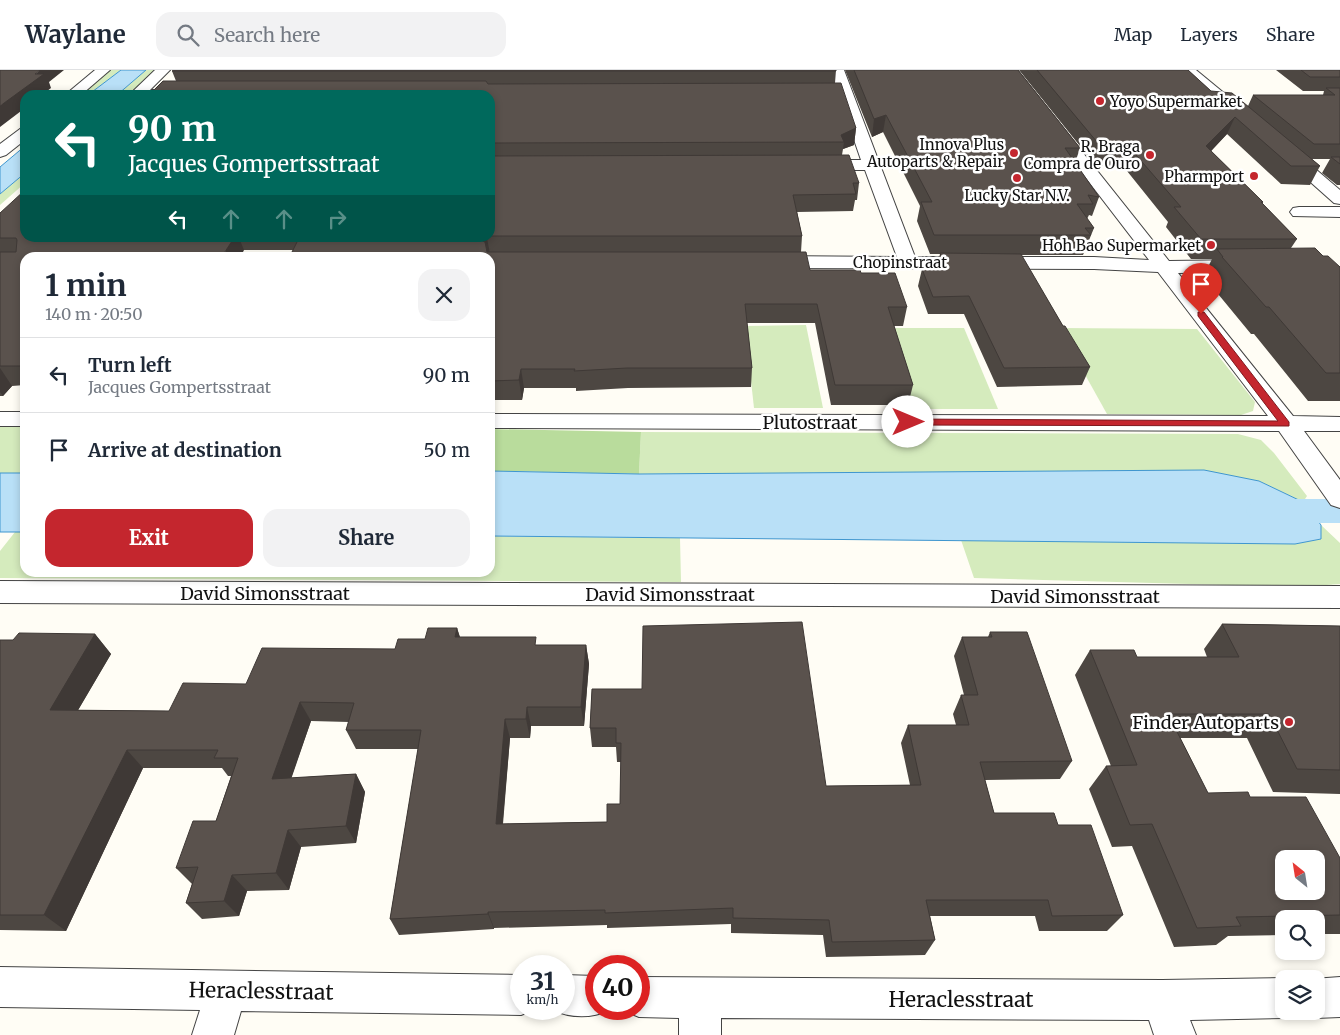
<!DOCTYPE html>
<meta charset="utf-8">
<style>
:root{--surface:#fff;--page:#f2f2f3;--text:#1f2937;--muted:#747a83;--line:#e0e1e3;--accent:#c4262e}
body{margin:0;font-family:Merriweather,serif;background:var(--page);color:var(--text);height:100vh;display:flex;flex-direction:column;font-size:19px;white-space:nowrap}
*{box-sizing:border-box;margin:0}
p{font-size:16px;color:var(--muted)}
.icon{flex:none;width:28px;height:28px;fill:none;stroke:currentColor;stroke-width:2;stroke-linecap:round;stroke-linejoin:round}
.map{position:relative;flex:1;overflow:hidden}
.panel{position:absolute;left:20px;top:182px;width:475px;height:325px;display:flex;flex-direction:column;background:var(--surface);border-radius:15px;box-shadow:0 2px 8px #0003}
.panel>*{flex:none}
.guide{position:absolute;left:20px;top:20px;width:475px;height:152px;border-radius:15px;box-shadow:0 2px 8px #0003;background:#00695c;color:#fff;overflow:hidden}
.needle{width:32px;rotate:330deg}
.fabs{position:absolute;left:1275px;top:780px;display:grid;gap:10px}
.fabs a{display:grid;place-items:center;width:50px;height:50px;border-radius:10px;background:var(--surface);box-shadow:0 2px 8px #0003;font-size:25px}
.speed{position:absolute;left:510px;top:885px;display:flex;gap:10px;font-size:25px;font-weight:700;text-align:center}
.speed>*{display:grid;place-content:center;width:65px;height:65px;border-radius:50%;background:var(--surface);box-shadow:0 2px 8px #0003;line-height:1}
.speed small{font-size:12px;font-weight:400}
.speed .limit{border:8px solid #d22;background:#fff;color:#111}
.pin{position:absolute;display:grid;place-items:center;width:42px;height:42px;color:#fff;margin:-51px -21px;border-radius:50% 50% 50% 0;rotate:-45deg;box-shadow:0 0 5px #0007}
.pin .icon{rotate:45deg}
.me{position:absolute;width:55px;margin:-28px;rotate:90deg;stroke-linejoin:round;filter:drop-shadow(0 0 4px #0008)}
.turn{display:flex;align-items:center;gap:18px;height:105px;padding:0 25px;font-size:22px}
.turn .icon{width:65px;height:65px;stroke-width:2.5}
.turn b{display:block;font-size:35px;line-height:42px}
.lanes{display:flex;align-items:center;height:48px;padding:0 25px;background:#0003;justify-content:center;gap:25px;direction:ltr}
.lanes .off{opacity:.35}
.round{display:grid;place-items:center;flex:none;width:52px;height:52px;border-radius:15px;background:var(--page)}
.overview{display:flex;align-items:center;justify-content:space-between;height:85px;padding:0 25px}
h1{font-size:30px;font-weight:700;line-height:38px}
.cta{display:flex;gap:10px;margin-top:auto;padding:10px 25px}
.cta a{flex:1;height:58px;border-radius:15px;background:var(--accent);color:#fff;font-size:20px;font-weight:700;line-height:58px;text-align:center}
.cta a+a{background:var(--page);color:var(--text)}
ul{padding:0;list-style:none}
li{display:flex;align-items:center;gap:15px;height:75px;padding:0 25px;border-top:1px solid var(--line)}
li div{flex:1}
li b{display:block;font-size:19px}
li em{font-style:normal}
header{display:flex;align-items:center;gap:30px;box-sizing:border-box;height:70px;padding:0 25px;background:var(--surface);border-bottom:1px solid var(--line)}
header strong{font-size:24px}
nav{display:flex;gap:28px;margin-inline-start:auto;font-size:18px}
.search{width:350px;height:45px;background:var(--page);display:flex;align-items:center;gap:12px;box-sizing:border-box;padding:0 18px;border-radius:15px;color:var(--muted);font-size:19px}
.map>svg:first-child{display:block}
</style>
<header>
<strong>Waylane</strong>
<div class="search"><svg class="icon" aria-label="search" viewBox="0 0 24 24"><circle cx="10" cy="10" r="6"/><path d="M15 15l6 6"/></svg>Search here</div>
<nav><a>Map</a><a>Layers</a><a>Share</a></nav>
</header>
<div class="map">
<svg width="1340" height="965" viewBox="0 0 1340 965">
<rect width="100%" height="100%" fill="#fffdf5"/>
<g fill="#d5ebbd">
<path d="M110 0H121L88 25H79Z"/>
<path d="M146 0H156L128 25H117Z"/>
<path d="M25 103V113L0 135V124Z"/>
<path d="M806 255 823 338H754L745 256Z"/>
<path d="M887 258H964L998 339H912Z"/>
<path d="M1059 258 1197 259 1255 332 1253 341 1241 345 1107 344Z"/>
<rect x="0" y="356" width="25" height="47"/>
<path d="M641 362 1238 364 1261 370 1274 383 1307 426 1303 432 1259 411 639 404Z"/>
<path d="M1321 455 1340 473V514L1299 517 974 508 961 470 1295 474 1320 469Z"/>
<path d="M15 462H25V502H490V466L680 468 681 512 0 508V481Z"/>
</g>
<path fill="#b9dc9c" d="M490 359 641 362 639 404 490 401Z"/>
<g fill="#b9e0f7" stroke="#3f96cf">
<path d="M121 0H146L117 25H88Z"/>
<path d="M25 76V103L0 124V97Z"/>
<path d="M1204 400 1259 411 1303 432 1321 455V469L1295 474 490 466V401L639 404Z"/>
<rect x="0" y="403" width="25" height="59"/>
</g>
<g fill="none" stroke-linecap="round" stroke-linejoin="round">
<path fill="#b9e0f7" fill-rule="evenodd" d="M1263 429H1340V453H1263L1251 449 1246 441 1251 433Z"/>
<defs>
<g id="minor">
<path d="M95 0H110L81 25H65Z"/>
<path d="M155 0H170L150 20H188L195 24 129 25Z"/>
<path d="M830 0H844L915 187H1094L1149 190 1003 0H1017L1169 191 1246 190 1253 192 1256 196 1253 200 1246 202 1178 203 1293 346 1340 347V361H1304L1340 410V438L1331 435 1279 361 490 358V344L1268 346 1158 202 1094 199 772 198 765 196 763 192 765 188 772 186 897 187 865 100H816L810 98 808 95 810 92 816 90H861Z"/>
<path d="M1181 0H1196L1247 42 1249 45 1247 48H1237Z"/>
<path d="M25 57V70L6 85 0 87V74L20 59Z"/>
<path d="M1286 77 1292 79 1340 120V134L1334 133 1280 85 1278 82 1280 79Z"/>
<path d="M1299 137H1340V147L1293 146 1290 142 1293 138Z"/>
<rect x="0" y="342" width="25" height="14"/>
<path d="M0 511 1340 516V538L0 533Z"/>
<path d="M0 897 521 905V939H536L521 945 241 941 234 965H192L200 940 0 937Z"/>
<path d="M564 905 596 906V939H611L610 940C590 949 570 948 550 939H564Z"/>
<path d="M639 907 1162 910 1284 908 1287 909H1284V941H1299L1284 948 1190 950 1196 965H1154L1149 950 721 948V965H679V948L639 947 625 941 624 939H639Z"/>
<path d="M1340 907V947L1316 948 1302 942 1316 941V909H1313Z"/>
</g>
</defs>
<use href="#minor" stroke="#444" stroke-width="2"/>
<use href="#minor" fill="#fff" fill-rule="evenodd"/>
</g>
<g fill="#4d4742">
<path d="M836 0 835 13 856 58 854 75 843 79 842 85 859 113 857 130H855L853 141 797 142 802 166 801 182 810 200 861 203 907 237 903 256H894L913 315 908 335H831L815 253H747L752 298 751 317 628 318 576 321V318H524L522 330H490V188L293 180H244L25 188V315L12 316 3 326H0V143L25 168H490V25L176 11 172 1Z"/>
<path d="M845 0H1018L1080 78 1075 93 1099 127 1092 146 1089 145 1087 149 1094 158 1083 185H1021L1063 256 1090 297 1082 315 997 317 964 244H928L918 216 922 199H936L940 184H930L917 151 920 136 883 62 872 67Z"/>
<path d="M1019 0H1188L1211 21 1248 36 1253 25H1323L1324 21H1303L1276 0H1340V115H1337L1322 103 1330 89H1312L1320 96 1310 115 1281 114 1227 64 1211 81 1263 132V134L1297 169 1291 178 1323 186 1340 197V331H1308L1254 264H1251L1209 213V212L1204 205 1212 189H1191L1166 157 1168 152 1123 96H1096Z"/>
<path d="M1222 554 1340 556V724L1273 722 1247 668H1180L1208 723 1250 727 1340 788V864H1316V849H1284V865L1228 866 1216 875 1174 877 1132 776 1112 777 1089 719 1106 696H1111L1075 605 1090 580 1137 587H1207L1204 579Z"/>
<path d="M457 558 460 567 537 575H586L589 594 584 656H531L530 668H510L503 754 607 752 620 734 621 692H617L616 677H592L590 658 592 619 826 716 910 715 901 673 908 655H956L953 644 961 625H964L954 586 962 567H988L990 562 1072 691 1060 709 985 710 994 743 1058 755 1123 845 1107 861H1039L1035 846H930L935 870 925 885 826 887 823 865 731 863V854L607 858V855L494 858V859L399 865 390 849 418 679H356L346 660 349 652 311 651 291 708 356 704 365 722 356 773 301 777 289 820 247 821 239 846 202 849 186 833 192 814 176 798 216 751 231 706H228L222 698H143L66 861 0 860V570H13L95 564 111 584 78 640 169 641 246 614 395 579Z"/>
</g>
<g fill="#3f3936">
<path d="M40 0H64L49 12 51 18 42 25H25V38L0 57V36Z"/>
<path d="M886 45 883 62 872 67 874 49Z"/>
<path d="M1235 47 1227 64 1198 95 1206 76Z"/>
<path d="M856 58 854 75 843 79 844 72 841 65Z"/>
<path d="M234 168H239L244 180 240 188H221Z"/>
<path d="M485 168H487L490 184 485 188 480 170Z"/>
<path d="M0 298 12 316 3 326 0 322Z"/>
<path d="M521 299 524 318 522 330 519 310Z"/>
<path d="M457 558 463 578 455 567Z"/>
<path d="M95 564 111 584 67 659 50 640Z"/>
<path d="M586 575 589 594 584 656 581 637Z"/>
<path d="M300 632 311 651 285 727 272 709Z"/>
<path d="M527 637 531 656 530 668 526 649Z"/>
<path d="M505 649 510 668 501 771 496 754Z"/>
<path d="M127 680 143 698 66 861 44 845Z"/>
<path d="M356 704 365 722 356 773 346 756Z"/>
<path d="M288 760 301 777 289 820 276 803Z"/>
<path d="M232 805 247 821 239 846 224 831Z"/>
<path d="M488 842 494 858V859L488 844Z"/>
</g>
<g fill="#5a524d" stroke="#3f3936" fill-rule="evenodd">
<path d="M0 0H40L35 4H44L0 36Z"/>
<path d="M174 0H836V1H172Z"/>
<path d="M854 0H1018L1080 78H1065L1099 127 1088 125 1093 134H1077L1094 158H1085L1091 165H934L921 132H932L886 45 874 49Z"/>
<path d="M1037 0H1188L1211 21 1232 23 1320 96H1291L1235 47 1206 76 1263 132H1261L1297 169H1201L1174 137H1181L1130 78H1102Z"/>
<path d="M1301 0H1340V7H1310Z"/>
<path d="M163 11H486L488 14 841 13 856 58 841 65 844 72 490 73V25H149Z"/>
<path d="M1326 18H1340V74H1314L1253 25H1335Z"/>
<path d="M849 85 859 113H853L856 124 793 125 802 166H490V86Z"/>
<path d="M1331 87H1340V94Z"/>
<path d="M25 120V168H234L221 188H25V296H0V182H16L17 170 16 168H0V143Z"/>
<path d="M299 168H485L480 170 485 172 487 182H806L810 200H860L861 203H895L907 237H888L913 315H835L817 234H745L752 298H627L574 301 575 299H521L519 310 490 311V188H289Z"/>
<path d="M1315 178 1323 186H1328L1340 197V303H1326L1269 237H1266L1222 187H1223L1217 179Z"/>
<path d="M940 183 1021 184 1063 256H1065L1090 297 1004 298 969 226 933 227 922 199H946Z"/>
<path d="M802 552 826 716 921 715 908 655H969L961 625H978L962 567H992L990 562H1027L1072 691 980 692 994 743H1054L1058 755H1091L1123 845 1052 846 1048 830H926L935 870 832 872 829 850 733 848V838L605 843V840L488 842V844L390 849 421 660H346L354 633 300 632 272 709 356 704 346 756 288 760 276 803 232 805 224 831 186 833 198 797 176 798 193 751H216L238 688H214L218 680H127L44 845H0V570H13L19 563 95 564 50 640 169 641 183 613 246 614 262 578 395 579 398 569H425L428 558H457L455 567H536L535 575H586L581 637H527L526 649H505L496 754 607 752V734H620L621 673H616V658H590L592 619H642L643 556Z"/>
<path d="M1222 554 1340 556V700L1297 699 1269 644H1168L1208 723 1248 722 1250 727H1306L1340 788V845L1236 847 1241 856 1197 858 1152 754 1130 755 1106 696 1137 695 1090 580H1134L1137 587H1239ZM1284 789H1316V821H1284Z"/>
</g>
<path fill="#c4262e" stroke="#7f191e" d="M1198 242H1204L1289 352V356L908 355 903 352 908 349 1278 351 1198 246Z"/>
<g fill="#c4262e" stroke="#fff" stroke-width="2">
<circle cx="1100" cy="31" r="5"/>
<circle cx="1014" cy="83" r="5"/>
<circle cx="1150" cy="85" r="5"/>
<circle cx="1254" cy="106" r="5"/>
<circle cx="1017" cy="108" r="5"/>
<circle cx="1211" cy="175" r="5"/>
<circle cx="1289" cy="652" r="5"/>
</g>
<g text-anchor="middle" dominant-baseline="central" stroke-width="5" stroke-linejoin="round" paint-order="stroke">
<g font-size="15" fill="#111" stroke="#fff" text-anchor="end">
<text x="1110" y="31" text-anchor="start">Yoyo Supermarket</text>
<text x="1004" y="74">Innova Plus<tspan x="1004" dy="17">Autoparts &amp; Repair</tspan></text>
<text x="1140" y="76">R. Braga<tspan x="1140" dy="17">Compra de Ouro</tspan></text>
<text x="1244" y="106">Pharmport</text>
<text x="1017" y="125" text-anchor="middle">Lucky Star N.V.</text>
<text x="1201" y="175">Hoh Bao Supermarket</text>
</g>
<g font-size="15" fill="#111" stroke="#fff">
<text x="900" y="192">Chopinstraat</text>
</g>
<g font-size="18" fill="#111" stroke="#fff">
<text x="810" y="352">Plutostraat</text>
<text x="265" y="523">David Simonsstraat</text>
<text x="670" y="524">David Simonsstraat</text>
<text x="1075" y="526">David Simonsstraat</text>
</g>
<g font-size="18" fill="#111" stroke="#fff" text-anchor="end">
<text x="1279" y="652">Finder Autoparts</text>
</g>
<g font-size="21" fill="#111" stroke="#fff">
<text transform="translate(261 921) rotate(1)">Heraclesstraat</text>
<text x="961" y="929">Heraclesstraat</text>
</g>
</g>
</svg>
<div class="fabs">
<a><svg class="needle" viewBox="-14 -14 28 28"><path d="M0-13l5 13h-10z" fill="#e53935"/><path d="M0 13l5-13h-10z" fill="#747a83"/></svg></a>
<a><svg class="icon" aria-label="search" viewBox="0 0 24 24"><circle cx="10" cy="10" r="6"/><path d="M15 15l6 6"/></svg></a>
<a><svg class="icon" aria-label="layers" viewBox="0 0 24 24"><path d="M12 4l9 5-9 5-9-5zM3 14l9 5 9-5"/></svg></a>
</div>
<div class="speed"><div>31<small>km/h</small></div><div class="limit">40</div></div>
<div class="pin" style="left:1201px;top:244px;background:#d93025"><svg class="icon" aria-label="arrive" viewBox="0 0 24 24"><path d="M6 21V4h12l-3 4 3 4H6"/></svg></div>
<svg class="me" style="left:908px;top:352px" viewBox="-20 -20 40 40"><circle r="19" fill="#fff"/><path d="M0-13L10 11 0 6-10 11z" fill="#c4262e"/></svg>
<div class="guide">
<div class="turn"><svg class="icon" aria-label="left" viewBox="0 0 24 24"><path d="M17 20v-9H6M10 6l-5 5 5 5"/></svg><div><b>90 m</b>Jacques Gompertsstraat</div></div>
<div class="lanes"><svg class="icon" aria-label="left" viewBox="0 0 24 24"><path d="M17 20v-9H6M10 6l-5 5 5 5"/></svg><svg class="icon off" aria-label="ahead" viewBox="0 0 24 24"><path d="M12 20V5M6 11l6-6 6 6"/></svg><svg class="icon off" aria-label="ahead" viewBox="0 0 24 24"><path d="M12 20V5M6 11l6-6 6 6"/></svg><svg class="icon off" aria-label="right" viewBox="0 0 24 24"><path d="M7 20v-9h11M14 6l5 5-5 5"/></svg></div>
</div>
<section class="panel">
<div class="overview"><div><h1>1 min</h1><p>140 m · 20:50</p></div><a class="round"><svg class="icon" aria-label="close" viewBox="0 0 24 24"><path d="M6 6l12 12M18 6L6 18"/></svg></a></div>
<ul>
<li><svg class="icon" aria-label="left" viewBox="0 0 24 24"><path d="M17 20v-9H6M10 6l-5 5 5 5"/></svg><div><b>Turn left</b><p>Jacques Gompertsstraat</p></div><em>90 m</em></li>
<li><svg class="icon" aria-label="arrive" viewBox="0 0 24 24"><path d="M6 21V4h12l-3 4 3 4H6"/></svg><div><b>Arrive at destination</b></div><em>50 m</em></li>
</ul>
<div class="cta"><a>Exit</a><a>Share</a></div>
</section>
</div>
